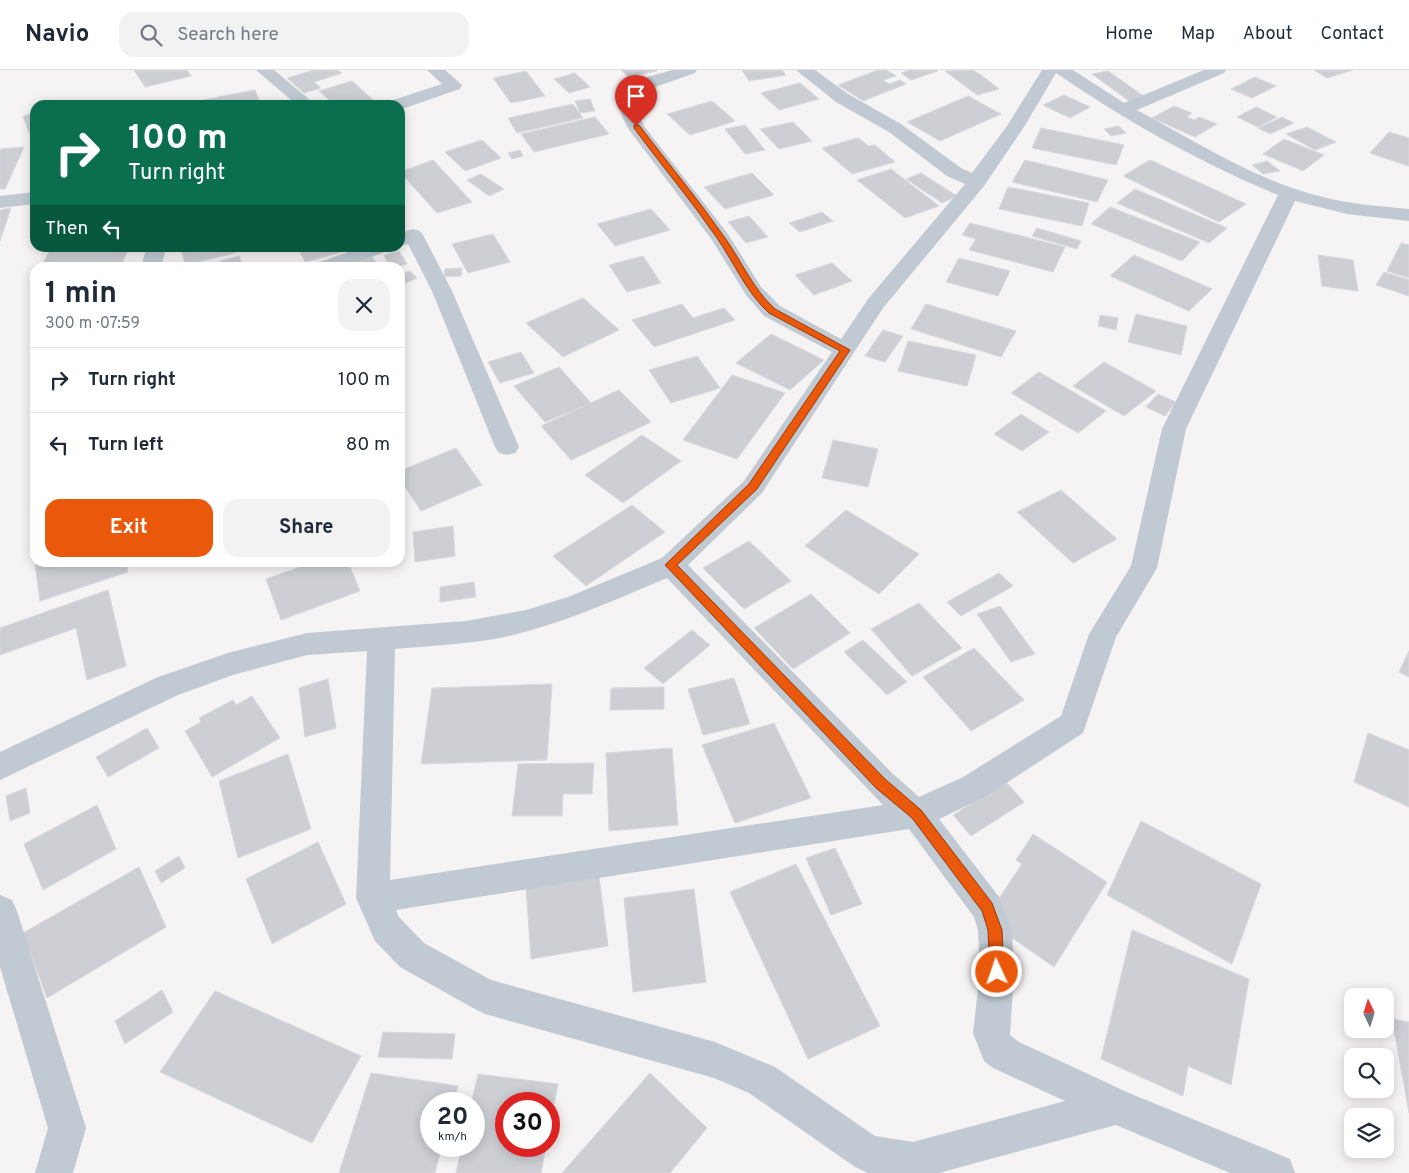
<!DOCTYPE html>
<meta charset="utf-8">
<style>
:root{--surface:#fff;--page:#f2f2f3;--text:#1f2937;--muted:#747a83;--line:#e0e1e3;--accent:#ea580c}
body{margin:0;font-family:Overpass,sans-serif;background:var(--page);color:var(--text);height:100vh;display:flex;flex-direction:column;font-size:19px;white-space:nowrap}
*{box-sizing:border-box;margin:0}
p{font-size:16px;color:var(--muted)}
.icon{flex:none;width:28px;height:28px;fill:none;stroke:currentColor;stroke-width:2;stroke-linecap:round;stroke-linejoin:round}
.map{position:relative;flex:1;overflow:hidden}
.details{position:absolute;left:30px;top:192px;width:375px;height:305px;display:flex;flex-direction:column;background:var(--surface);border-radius:15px;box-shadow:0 2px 12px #0003}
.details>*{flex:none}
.hud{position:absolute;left:30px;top:30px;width:375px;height:152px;border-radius:15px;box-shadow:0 2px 12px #0003;background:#0b6e4f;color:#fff;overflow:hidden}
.needle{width:32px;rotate:356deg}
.controls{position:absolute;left:1344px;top:918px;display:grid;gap:10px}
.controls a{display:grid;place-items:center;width:50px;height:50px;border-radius:10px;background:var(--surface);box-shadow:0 2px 12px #0003;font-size:25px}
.speed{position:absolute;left:420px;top:1022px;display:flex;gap:10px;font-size:25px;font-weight:700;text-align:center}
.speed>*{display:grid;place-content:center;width:65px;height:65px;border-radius:50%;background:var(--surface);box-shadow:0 2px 12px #0003;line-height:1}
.speed small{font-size:12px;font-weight:400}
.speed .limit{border:8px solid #d22;background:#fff;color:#111}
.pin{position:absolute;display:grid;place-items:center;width:42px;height:42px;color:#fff;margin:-51px -21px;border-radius:50% 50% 50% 0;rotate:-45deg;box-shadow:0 0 5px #0007}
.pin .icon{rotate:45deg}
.me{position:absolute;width:55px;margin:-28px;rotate:357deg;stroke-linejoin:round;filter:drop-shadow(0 0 4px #0008)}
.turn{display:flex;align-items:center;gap:18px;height:105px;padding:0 15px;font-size:22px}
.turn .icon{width:65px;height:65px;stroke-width:2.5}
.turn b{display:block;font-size:35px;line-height:42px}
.then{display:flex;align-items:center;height:48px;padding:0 15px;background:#0003;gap:10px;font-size:19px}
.round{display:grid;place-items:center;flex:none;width:52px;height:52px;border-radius:15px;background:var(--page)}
.summary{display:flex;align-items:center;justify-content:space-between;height:85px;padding:0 15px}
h1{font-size:30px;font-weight:700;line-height:38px}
.button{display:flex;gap:10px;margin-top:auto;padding:10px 15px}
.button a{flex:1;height:58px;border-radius:15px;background:var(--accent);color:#fff;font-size:20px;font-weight:700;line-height:58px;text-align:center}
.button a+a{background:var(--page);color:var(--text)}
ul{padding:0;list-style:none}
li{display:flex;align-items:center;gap:15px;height:65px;padding:0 15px;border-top:1px solid var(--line)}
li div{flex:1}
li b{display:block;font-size:19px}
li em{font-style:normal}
header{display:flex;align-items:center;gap:30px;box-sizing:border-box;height:70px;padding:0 25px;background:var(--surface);border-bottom:1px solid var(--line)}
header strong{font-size:24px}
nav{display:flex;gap:28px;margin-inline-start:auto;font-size:18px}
.search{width:350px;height:45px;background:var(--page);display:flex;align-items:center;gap:12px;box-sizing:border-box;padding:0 18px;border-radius:15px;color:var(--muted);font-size:19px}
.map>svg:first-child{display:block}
</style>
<header>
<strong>Navio</strong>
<div class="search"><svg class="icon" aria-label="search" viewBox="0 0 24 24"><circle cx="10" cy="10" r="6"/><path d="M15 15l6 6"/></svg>Search here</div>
<nav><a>Home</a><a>Map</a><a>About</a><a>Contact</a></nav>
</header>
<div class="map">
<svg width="1409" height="1103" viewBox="0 0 1409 1103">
<rect width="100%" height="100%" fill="#f5f3f3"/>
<g fill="#cdcfd5" stroke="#d7d9de">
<path d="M134 0H187L191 6 145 17Z"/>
<path d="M314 0H337L342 3 314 12 321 18 304 23 287 8Z"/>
<path d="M621 0H656L657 1 628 7Z"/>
<path d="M742 0H782L786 5 749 11Z"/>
<path d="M878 0H886L896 6 883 10 889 14 900 10 906 14 863 31 838 15Z"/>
<path d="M910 0H937L938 1 911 10 901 3Z"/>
<path d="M973 0 981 5 999 19 977 25 945 1Z"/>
<path d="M1314 0H1353L1327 8Z"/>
<path d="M526 1 545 26 511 33 493 8Z"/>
<path d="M1108 1 1145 27 1129 31 1092 4Z"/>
<path d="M575 3 590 17 569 23 554 9Z"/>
<path d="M1255 7 1276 16 1252 28 1231 19Z"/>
<path d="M352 11 373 30 357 35H335L319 21Z"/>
<path d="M800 13 819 29 779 40 761 23Z"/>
<path d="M255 20 261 35H178Z"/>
<path d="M1064 25 1090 37 1070 48 1043 35Z"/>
<path d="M968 26 1001 44 940 71 907 52Z"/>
<path d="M590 29 595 41 580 43 575 31Z"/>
<path d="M712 31 735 51 690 65 667 44Z"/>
<path d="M573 34 583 48 517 63 508 48Z"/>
<path d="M1174 36 1192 43 1187 47 1194 50 1199 47 1217 54 1195 67 1152 48Z"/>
<path d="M1256 37 1277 47 1258 57 1237 47Z"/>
<path d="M35 43V61L29 63 23 46Z"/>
<path d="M595 47 609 64 534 82 521 64Z"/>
<path d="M1282 47 1294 53 1270 64 1258 58Z"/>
<path d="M793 52 812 71 779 79 760 59Z"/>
<path d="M745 55 765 80 745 84 725 59Z"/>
<path d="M1119 56 1126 63 1111 66 1104 59Z"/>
<path d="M1307 57 1336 72 1315 80 1286 64Z"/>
<path d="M1041 58 1124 75 1116 95 1032 78Z"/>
<path d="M1389 62 1409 68V96L1370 83Z"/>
<path d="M858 68 869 76 875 75 895 92 852 104 822 78Z"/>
<path d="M1284 69 1324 85 1303 101 1263 84Z"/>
<path d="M482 70 501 88 465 101 445 82Z"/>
<path d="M24 77 5 119H0V79Z"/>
<path d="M520 80 523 86 512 89 508 83Z"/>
<path d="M433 90 472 132 437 143 400 102Z"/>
<path d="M1025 90 1108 110 1097 132 1012 112Z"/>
<path d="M1150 90 1246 134 1219 152 1123 106Z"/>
<path d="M1267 91 1280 101 1263 104 1252 95Z"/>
<path d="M891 99 939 136 905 148 857 110Z"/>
<path d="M752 103 774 125 725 139 704 117Z"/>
<path d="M921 103 957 126 942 133 906 109Z"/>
<path d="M481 104 504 119 489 126 467 110Z"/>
<path d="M1008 117 1089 133 1082 156 999 139Z"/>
<path d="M1135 119 1227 158 1209 173 1117 133Z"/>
<path d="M1110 137 1200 172 1182 191 1091 154Z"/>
<path d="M11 138 0 171V140Z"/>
<path d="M651 139 670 160 615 176 597 154Z"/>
<path d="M822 142 833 151 800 162 789 153Z"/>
<path d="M749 146 768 167 746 173 728 152Z"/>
<path d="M970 153 1065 177 1053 202 969 180 976 169 962 165Z"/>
<path d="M1037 158 1081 171 1077 179 1032 166Z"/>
<path d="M493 164 510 192 468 203 452 174Z"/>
<path d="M1401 173 1409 175V208L1387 201Z"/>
<path d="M51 178H129L122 193 42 195Z"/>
<path d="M181 178H234L235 183 185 195Z"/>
<path d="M298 178H347L349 180 305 192Z"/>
<path d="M399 181 407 194 390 198 384 185Z"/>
<path d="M1134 185 1212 219 1189 241 1110 206Z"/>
<path d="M1318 185 1353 190 1358 221 1322 216Z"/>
<path d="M239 186 244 198H223L220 191Z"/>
<path d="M643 186 661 213 627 222 609 195Z"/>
<path d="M372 187 380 198H343Z"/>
<path d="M959 188 1010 201 998 226 946 212Z"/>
<path d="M832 193 852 211 814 225 795 205Z"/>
<path d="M462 198 461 206 444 207 445 199Z"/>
<path d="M410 201 417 208 401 215 400 204Z"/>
<path d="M1384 202 1409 210V226L1376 215Z"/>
<path d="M583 228 619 260 563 287 526 253Z"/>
<path d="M682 234 693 248 724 238 735 250 654 277 632 250Z"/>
<path d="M926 234 1016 261 1001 287 911 259Z"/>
<path d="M1136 244 1187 256 1181 285 1128 272Z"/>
<path d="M1100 245 1118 248 1116 260 1098 256Z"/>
<path d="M883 260 903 266 885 292 865 286Z"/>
<path d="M771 264 824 290 790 320 736 293Z"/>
<path d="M908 271 976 285 967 316 898 301Z"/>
<path d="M521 282 534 303 500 313 488 292Z"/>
<path d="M697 286 720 318 671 333 649 300Z"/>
<path d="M1104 292 1156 321 1124 346 1073 316Z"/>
<path d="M559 297 591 333 545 352 514 316Z"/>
<path d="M1039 302 1106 341 1078 363 1011 323Z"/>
<path d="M732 305 785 323 737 389 683 370Z"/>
<path d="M619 320 651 352 571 390 541 356Z"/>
<path d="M1158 324 1176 332 1165 346 1146 337Z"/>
<path d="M1021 344 1049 362 1022 381 994 364Z"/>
<path d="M642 365 681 391 623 433 585 405Z"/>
<path d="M833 370 878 379 868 417 822 408Z"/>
<path d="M456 378 482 415 421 441 400 409V401Z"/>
<path d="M1061 420 1117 469 1073 493 1017 442Z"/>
<path d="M632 435 665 462 586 516 553 486Z"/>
<path d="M846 440 919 484 879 524 805 476Z"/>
<path d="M453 456 455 486 415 492 413 462Z"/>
<path d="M749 471 791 511 744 539 703 498Z"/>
<path d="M44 492H126L128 502 40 531 35 495Z"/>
<path d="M314 492H348L360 521 281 550 266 509Z"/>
<path d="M999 503 1013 516 961 546 947 532Z"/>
<path d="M474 512 476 527 440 532V517Z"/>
<path d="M108 520 126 596 87 610 76 558 0 585V558Z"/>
<path d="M811 524 850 563 793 599 754 558Z"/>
<path d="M919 533 962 578 912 606 871 559Z"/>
<path d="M1000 536 1035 584 1011 592 977 544Z"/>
<path d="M692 560 710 575 663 614 644 598Z"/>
<path d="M863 570 907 612 887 625 844 582Z"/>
<path d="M974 578 1024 630 971 661 923 607Z"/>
<path d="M1409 581V607L1399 602Z"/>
<path d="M734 608 750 654 703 665 688 619Z"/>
<path d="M328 609 336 658 305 667 299 618Z"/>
<path d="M552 614 547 690 421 694 432 618Z"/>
<path d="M664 617V639L610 640 611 618Z"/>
<path d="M252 626 280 668 212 707 185 661 201 652 199 648 233 630 236 635Z"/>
<path d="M774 653 811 728 735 753 702 675Z"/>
<path d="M147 658 159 678 108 707 96 687Z"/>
<path d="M1368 663 1409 680V737L1354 712Z"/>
<path d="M672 678 678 755 609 761 606 683Z"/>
<path d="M288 684 311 759 238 788 219 711Z"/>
<path d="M594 693 592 724H563L562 746H512L518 694Z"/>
<path d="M1006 712 1024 732 971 766 953 745Z"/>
<path d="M26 718 30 743 10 751 6 726Z"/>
<path d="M97 735 116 779 43 820 24 774Z"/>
<path d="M1141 751 1261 814 1232 894 1107 825Z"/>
<path d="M1033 764 1107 812 1054 897 985 849 1022 794 1016 790Z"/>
<path d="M318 772 346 834 272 874 246 809Z"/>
<path d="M835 778 862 834 831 845 806 788Z"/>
<path d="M179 786 185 798 161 813 155 801Z"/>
<path d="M796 794 880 956 808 989 730 822Z"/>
<path d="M139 797 166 857 47 928 23 863Z"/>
<path d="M599 806 608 876 531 889 526 817Z"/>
<path d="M694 819 706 912 633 922 624 828Z"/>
<path d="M1132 860 1249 909 1231 1015 1188 996 1183 1026 1101 989Z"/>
<path d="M162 920 173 942 125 974 115 951Z"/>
<path d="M215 921 361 986 312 1073 160 1002Z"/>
<path d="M1392 949 1409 952V1043Z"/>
<path d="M383 962 455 964 452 989 378 987Z"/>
<path d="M371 1003 458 1016 453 1034H431V1076H442L435 1103H339Z"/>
<path d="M650 1003 707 1058 670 1103H562Z"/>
<path d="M478 1004 558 1014 549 1061V1034H506V1076H546L541 1103H456L462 1076H474V1034H471Z"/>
</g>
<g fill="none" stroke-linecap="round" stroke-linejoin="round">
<g fill="#c1cad2" fill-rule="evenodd">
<path d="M256 0H274L316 35H297Z"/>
<path d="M427 0H445L462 15 460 19 402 39H400V35H387L390 31 442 14Z"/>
<path d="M673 0H697L695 3 638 23 634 27V33L644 56 728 164 761 217 780 236 841 269 868 229 965 114 947 106 889 62 836 32 796 0H815L848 24 901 54 961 98 972 103 1007 56 1042 0H1073L1124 33 1204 0H1226L1224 3 1137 40C1193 70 1257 111 1319 126 1348 134 1379 136 1409 139V151L1347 144 1295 131 1186 359 1157 498 1116 567 1083 663 985 727 939 749 999 827 1012 860 1014 902 1010 965 1019 972 1129 1023 1290 1089 1295 1103H1230L1116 1055 939 1103H868L855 1097 749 1023 714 1008 485 944 473 938 400 897 375 871 356 828 367 581 307 585 233 605 178 625 0 710V682L158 607 231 582 307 563 466 551 526 540 568 527 662 488 744 411 832 282 764 246 746 225 712 170 627 57 616 33C620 10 653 6 673 0ZM1056 3C1126 51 1200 93 1278 125L1162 359 1131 496 1089 564 1061 646 963 707 919 727 892 703 688 495 762 423 883 238 984 116 1024 57ZM667 508 883 735 390 810 395 579C439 575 485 574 528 561 576 548 621 527 667 508ZM909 759 974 847 978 860 980 902 973 963 984 991 993 998 1065 1031 913 1072 875 1066 775 997 715 972 491 910 424 873 399 847 396 840Z"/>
<path d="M35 122V134L0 138V126Z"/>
<path d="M413 159 420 161 423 165 452 221 519 377 515 383 507 385 499 383 495 377 432 221 408 174 400 176V163Z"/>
<path d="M146 178H166L161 198H141Z"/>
<path d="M360 178H388L385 182 342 198H311L314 194Z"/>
<path d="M0 825 12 830 17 841 86 1058 73 1103H35L48 1058 0 897Z"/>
</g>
</g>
<path fill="#ea580c" stroke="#983908" d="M634 55H639C667 92 698 129 725 168 742 192 753 219 775 239L850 280 757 419 677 495 885 709 921 740 992 833 1002 860 1004 902 1002 907 997 909 992 907 990 902 988 860 982 841 912 748 876 718 665 495 749 414 840 281 769 243C746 222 735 194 717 168 691 130 661 95 634 58Z"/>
</svg>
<div class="controls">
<a><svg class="needle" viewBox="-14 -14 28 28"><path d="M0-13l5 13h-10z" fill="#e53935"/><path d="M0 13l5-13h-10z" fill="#747a83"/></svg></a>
<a><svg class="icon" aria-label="search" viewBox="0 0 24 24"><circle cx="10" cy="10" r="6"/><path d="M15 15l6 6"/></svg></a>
<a><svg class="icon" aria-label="layers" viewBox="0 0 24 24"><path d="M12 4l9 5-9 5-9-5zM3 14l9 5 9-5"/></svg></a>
</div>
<div class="speed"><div>20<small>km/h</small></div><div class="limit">30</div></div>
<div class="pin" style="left:636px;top:56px;background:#d93025"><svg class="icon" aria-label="arrive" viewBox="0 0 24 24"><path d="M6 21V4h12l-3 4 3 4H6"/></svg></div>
<svg class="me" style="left:997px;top:902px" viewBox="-20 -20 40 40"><circle r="17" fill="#ea580c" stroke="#fff" stroke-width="3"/><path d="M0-11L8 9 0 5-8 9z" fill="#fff"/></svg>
<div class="hud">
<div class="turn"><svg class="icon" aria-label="right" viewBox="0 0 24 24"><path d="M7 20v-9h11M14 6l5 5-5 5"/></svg><div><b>100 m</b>Turn right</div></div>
<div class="then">Then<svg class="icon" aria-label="left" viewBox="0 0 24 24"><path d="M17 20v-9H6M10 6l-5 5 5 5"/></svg></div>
</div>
<section class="details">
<div class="summary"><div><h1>1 min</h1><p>300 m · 07:59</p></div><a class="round"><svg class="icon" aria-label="close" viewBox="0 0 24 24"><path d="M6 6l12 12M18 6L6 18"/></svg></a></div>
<ul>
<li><svg class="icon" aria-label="right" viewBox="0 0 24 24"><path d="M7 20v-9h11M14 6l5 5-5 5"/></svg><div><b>Turn right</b></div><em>100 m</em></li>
<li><svg class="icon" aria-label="left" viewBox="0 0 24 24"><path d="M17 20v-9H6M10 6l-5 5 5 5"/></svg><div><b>Turn left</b></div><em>80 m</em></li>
</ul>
<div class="button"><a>Exit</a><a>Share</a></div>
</section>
</div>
